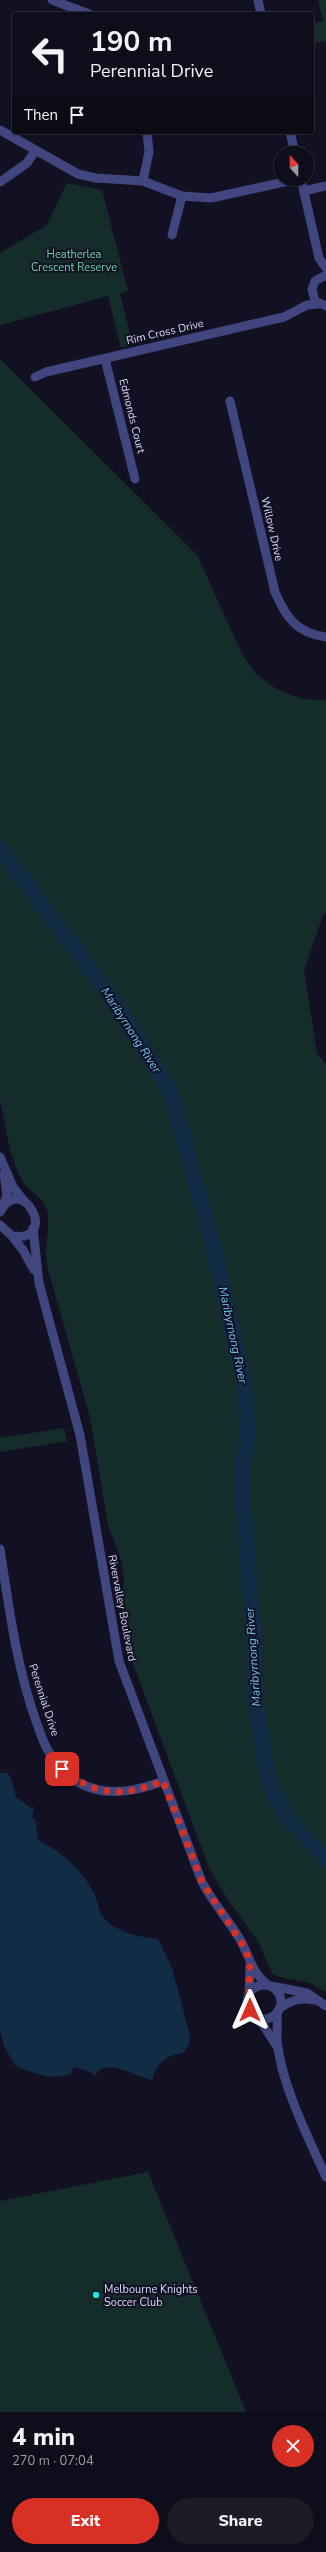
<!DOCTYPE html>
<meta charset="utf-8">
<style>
:root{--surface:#0e0d1b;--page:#1c1b28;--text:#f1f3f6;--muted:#9b9ca3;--line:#2e2d3a;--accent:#d93025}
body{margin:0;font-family:"Nunito Sans",sans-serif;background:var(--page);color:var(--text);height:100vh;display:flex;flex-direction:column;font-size:15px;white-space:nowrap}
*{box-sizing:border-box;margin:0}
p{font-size:13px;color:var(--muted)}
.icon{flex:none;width:22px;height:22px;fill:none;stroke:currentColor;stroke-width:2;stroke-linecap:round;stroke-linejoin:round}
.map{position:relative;height:2412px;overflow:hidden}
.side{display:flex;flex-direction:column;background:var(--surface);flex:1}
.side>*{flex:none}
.banner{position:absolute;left:12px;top:12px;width:302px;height:122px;border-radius:4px;box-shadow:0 1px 3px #0004,0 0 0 1px var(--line);background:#0e0d1b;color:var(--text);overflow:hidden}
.needle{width:26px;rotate:339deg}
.controls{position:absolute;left:274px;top:146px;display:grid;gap:8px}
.controls a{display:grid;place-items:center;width:40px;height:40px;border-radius:50%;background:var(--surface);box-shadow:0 1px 3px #0004,0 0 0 1px var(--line);font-size:20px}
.pin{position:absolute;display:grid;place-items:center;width:34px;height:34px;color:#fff;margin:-17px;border-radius:8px;box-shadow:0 2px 6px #0006}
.me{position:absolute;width:44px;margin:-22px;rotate:0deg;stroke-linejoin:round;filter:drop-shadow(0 0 3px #0008)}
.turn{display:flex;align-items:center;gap:14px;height:84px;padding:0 12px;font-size:18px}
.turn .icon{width:52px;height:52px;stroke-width:2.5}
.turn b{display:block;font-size:28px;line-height:34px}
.then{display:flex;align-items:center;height:38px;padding:0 12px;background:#0003;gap:8px;font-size:15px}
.round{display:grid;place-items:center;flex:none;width:42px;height:42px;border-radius:21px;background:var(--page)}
.head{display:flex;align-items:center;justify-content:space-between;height:68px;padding:0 12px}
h1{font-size:24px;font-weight:800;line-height:30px}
.cta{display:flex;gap:8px;margin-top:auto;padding:8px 12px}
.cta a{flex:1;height:46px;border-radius:24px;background:var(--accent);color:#fff;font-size:16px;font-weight:800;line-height:46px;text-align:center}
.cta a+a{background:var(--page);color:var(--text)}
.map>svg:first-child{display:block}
</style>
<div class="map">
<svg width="326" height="2412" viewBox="0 0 326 2412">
<rect width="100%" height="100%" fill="#121124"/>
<g fill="#152d2a">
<path d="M318 0H326V41L312 44V23L323 21Z"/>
<path d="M67 183 102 190 128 291 120 294 133 345 121 348 108 296 0 325V253L47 225Z"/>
<path d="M0 359 197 555 243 656 257 675 278 690 303 699 326 700V912L323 915 304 971 317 1053 326 1065V1992L310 1983 279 1977 272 1973 259 1943 226 1897 209 1868 128 1650 121 1613 124 1578 122 1562 108 1525 90 1418 47 1265C44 1247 51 1224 47 1210 43 1195 28 1192 22 1180 9 1156 6 1126 0 1100Z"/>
<path d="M64 1428 67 1441 0 1452V1438Z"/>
<path d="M148 2172 246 2412H0V2201Z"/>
</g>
<path fill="#132c46" d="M0 1773H7L10 1776 16 1797 31 1808 34 1807 32 1817 36 1821 38 1840C61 1851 82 1870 94 1893 98 1900 98 1910 103 1917 113 1931 141 1938 158 1939L172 1968 190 2036 189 2044 183 2053C166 2055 156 2064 152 2080 136 2077 114 2061 99 2070L95 2076 91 2072 74 2067 71 2074C53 2081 31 2073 15 2065L4 2046 0 2030Z"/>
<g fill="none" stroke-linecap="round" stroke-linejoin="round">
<path stroke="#132c46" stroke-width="16" d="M0 849 117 1005 171 1093 212 1242 244 1381 248 1435 243 1465V1497L254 1641 255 1698 265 1760 270 1785 287 1817 326 1860"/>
<g stroke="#41467e" stroke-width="9">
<path d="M52 0 89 14"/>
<path d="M258 0 261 14"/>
<path d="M0 130 78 174 96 178 143 181 182 196 211 198 298 179"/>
<path d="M290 132 295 153"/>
<path d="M301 179 319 258 326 268"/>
<path d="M143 181 149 152 147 132"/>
<path d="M0 182 27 163 35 151"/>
<path d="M304 191 326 186"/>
<path d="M172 235 182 196"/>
<path d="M326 275 315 281 312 289 315 301 326 306"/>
<path d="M105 359 135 479"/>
<path d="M35 377 46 372 284 317 307 305 318 304"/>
<path d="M230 401 275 592C286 618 297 633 326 637"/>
<path d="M0 1157 13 1187 24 1201"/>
<path d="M3 1206 7 1195 4 1174"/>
<path d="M0 1212C21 1170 61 1243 12 1236L0 1225"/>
<path d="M33 1228 39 1283 80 1435 119 1661 202 1882C212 1901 226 1917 238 1936 249 1953 251 1973 268 1985"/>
<path d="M12 1236 23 1250 34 1270"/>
<path d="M0 1549C9 1607 16 1665 36 1721 41 1735 46 1751 56 1762 84 1799 125 1796 163 1781"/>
<circle cx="264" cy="2002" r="17"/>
<path d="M271 1986 307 1993 326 2006"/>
<path d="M249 1995 250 1965"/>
<path d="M279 2009C291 2000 300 1997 315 2000"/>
<path d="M277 2012C278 2022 277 2031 277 2040 281 2084 308 2137 326 2177"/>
<path d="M258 2017 276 2045"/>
</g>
</g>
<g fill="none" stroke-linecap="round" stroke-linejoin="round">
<path stroke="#d93025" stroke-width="7" stroke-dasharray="0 12.6" d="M62 1769C97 1797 122 1797 163 1781L202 1882 246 1950 250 1964 248 2004 250 2010"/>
</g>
<circle fill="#18e7e5" stroke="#121124" stroke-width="1.5" cx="96" cy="2295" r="4"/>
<g text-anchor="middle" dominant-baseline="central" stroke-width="4" stroke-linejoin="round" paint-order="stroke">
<g font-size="11" fill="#6bd4ae" stroke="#121124">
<text x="74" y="254">Heatherlea<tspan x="74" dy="13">Crescent Reserve</tspan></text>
</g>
<g font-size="11" fill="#d8d8fb" stroke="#121124">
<text transform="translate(165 332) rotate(-13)">Rim Cross Drive</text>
<text transform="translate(132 416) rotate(76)">Edmonds Court</text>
<text transform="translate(272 529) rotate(77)">Willow Drive</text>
<text transform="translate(122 1608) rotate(79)">Rivervalley Boulevard</text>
<text transform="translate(44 1700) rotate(72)">Perennial Drive</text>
</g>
<g font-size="11" fill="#d8d8fb" stroke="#121124" text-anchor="start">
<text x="104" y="2289">Melbourne Knights<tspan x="104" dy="13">Soccer Club</tspan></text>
</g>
<g font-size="12" font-style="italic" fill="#71c4f0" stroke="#121124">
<text transform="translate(131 1030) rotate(57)">Maribyrnong River</text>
<text transform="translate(233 1335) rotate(78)">Maribyrnong River</text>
<text transform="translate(253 1657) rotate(-94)">Maribyrnong River</text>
</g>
</g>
</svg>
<div class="controls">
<a><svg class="needle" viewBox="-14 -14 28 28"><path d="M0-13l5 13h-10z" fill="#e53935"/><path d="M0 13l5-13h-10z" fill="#9b9ca3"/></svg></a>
</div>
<div class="pin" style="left:62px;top:1769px;background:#d93025"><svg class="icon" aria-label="arrive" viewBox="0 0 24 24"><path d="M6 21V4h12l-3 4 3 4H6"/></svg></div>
<svg class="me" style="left:250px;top:2010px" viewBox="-20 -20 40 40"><path d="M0-17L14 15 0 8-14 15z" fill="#d93025" stroke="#fff" stroke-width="4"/></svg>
<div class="banner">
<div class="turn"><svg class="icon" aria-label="left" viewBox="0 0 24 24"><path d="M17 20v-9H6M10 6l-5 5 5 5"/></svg><div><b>190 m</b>Perennial Drive</div></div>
<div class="then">Then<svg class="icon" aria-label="arrive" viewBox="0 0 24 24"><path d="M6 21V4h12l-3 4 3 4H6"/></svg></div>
</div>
</div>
<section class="side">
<div class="head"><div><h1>4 min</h1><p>270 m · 07:04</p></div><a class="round" style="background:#d93025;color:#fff"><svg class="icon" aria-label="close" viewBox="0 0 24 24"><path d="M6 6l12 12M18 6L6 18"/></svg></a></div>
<div class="cta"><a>Exit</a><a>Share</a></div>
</section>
